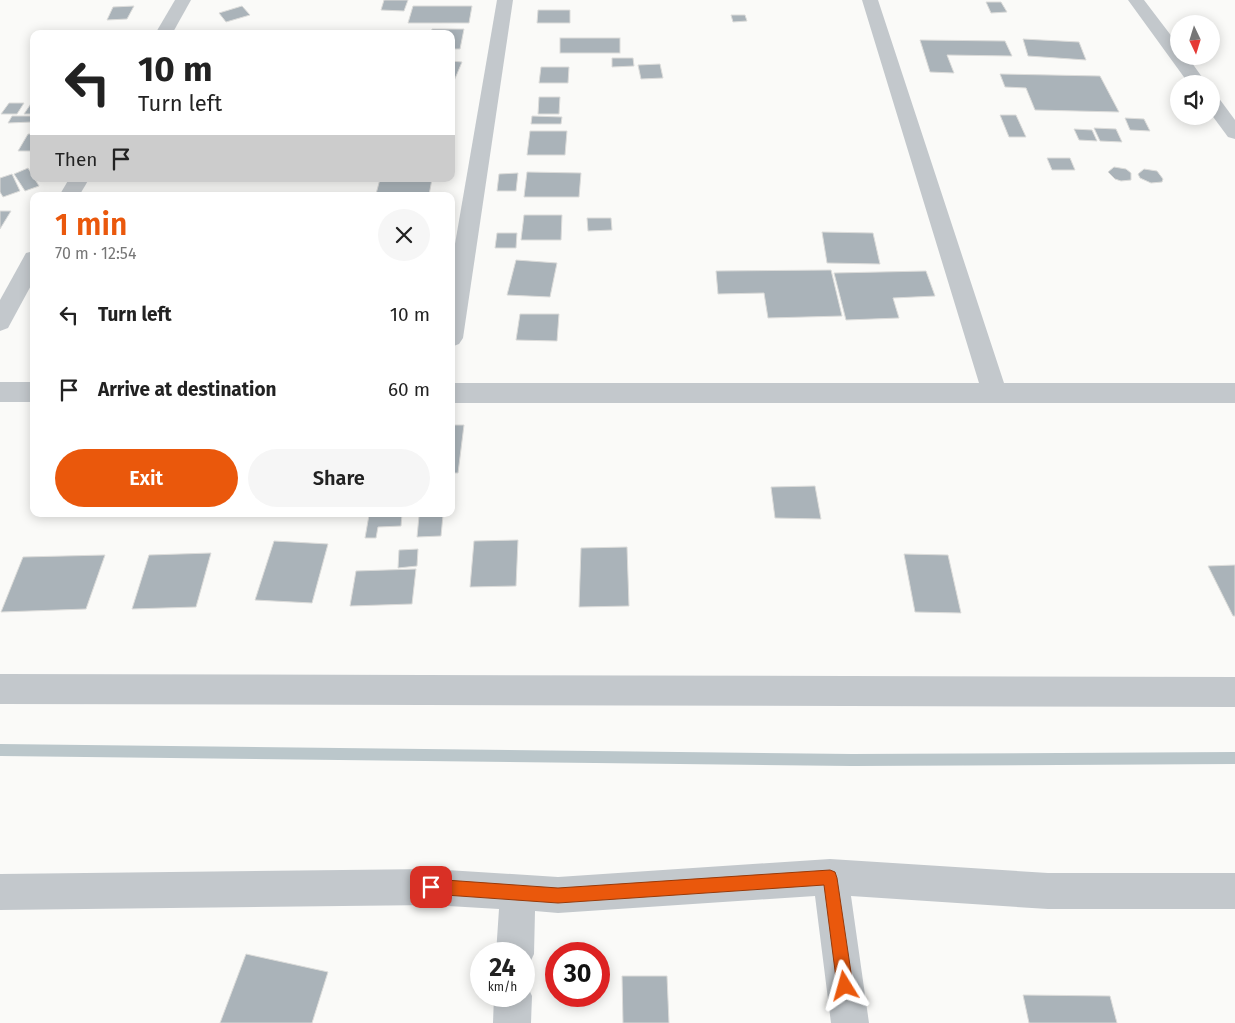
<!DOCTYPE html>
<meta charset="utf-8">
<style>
:root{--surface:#fff;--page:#f6f6f6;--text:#222;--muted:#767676;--accent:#ea580c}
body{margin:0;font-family:"Fira Sans",sans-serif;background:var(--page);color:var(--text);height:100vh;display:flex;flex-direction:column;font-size:19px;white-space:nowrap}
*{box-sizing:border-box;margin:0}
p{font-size:16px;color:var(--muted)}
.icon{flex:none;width:28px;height:28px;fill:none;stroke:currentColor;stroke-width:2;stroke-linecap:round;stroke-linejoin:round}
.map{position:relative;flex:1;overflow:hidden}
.sheet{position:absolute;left:30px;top:192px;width:425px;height:325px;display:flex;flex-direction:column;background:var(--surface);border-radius:10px;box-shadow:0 2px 12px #0003}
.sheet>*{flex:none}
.hud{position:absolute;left:30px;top:30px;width:425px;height:152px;border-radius:10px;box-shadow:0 2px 12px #0003;background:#fff;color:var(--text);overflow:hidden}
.needle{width:32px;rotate:176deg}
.controls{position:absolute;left:1170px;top:15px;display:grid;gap:10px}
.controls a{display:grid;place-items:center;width:50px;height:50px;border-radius:50%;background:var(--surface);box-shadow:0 2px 12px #0003;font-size:25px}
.speed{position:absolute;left:470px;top:942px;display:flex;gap:10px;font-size:25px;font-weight:700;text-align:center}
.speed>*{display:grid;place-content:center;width:65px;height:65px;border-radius:50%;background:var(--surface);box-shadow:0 2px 12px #0003;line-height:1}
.speed small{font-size:12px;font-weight:400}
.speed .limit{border:8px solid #d22;background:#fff;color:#111}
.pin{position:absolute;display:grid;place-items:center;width:42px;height:42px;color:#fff;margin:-21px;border-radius:10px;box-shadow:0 2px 8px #0006}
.me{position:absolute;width:55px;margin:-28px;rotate:352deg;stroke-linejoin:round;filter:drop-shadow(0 0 4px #0008)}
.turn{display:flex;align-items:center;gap:18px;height:105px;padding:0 25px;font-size:22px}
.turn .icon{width:65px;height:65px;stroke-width:2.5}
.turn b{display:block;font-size:35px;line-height:42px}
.then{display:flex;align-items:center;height:48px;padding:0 25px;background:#0003;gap:10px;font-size:19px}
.round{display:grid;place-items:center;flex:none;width:52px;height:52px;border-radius:26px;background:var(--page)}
.headline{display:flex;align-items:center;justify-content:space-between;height:85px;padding:0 25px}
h1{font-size:30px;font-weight:600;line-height:38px;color:var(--accent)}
.action{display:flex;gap:10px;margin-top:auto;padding:10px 25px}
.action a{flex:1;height:58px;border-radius:30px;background:var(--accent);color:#fff;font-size:20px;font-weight:600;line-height:58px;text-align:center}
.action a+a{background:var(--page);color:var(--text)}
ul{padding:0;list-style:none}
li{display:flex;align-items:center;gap:15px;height:75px;padding:0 25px}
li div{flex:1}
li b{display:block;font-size:19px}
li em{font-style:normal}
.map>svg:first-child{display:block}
</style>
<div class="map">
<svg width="1235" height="1023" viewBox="0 0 1235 1023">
<rect width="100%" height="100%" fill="#fafaf8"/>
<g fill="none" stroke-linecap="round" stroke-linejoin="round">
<path fill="#bbc7cb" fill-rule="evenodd" d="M0 744 852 754 1235 752V764L852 766 0 756Z"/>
</g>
<g fill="#aab3b9" stroke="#dcdcda">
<path d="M384 0H408L404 11 381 10Z"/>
<path d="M986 2H1001L1007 12 991 13Z"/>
<path d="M134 6 127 19 107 20 113 7Z"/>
<path d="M242 6 250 15 226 22 219 13Z"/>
<path d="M413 6H472L469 23H408Z"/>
<path d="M538 10H570V23H537Z"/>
<path d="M731 15H745L747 21 733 22Z"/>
<path d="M432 29H464L460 49H451V34H431Z"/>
<rect x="560" y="38" width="60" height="15"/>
<path d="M1023 39 1079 42 1086 60 1028 56Z"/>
<path d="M920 40 1005 41 1012 56 947 55 954 73 930 72Z"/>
<path d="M612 58H633L634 66 612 67Z"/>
<path d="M451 61 462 62 451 88Z"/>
<path d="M660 64 663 78 641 79 638 65Z"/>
<path d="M541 67H569L568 83H539Z"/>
<path d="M1000 74 1100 76 1119 112 1035 110 1026 88 1005 87Z"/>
<path d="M539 97H560L559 114H538Z"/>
<path d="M32 102H34V114H24Z"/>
<path d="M9 103H24L17 114H1Z"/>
<path d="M1000 115H1016L1026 137H1009Z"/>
<path d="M12 116H34V120L32 122 8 123Z"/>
<path d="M532 116 562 117 561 124H531Z"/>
<path d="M1125 118 1144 119 1150 131 1130 130Z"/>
<path d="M1094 128 1116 129 1122 142 1100 141Z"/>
<path d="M1074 129 1092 130 1097 141 1079 140Z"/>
<path d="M530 131H567L565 155H527Z"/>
<path d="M28 134H34V151H18Z"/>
<path d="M1047 158H1070L1075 170H1052Z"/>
<path d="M1114 167 1126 169 1131 173V180L1121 181 1115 179 1108 172Z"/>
<path d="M28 168 39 186 25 191 14 174Z"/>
<path d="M1144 169 1157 171 1163 179 1162 182 1151 183 1140 178 1138 174Z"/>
<path d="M527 172 581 173 579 197H524Z"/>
<path d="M518 173 516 191H497L499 174Z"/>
<path d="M12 174 20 191 3 197 0 192V178Z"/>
<path d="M380 179H432L429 195 376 194Z"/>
<path d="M0 211H11L0 229Z"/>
<path d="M524 215H562L561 240H521Z"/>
<path d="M587 218H611L612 230 588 231Z"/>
<path d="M822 232 873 233 880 264 827 263Z"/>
<path d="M497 233H517L516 248H495Z"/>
<path d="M516 260 557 263 550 297 507 295Z"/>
<path d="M831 270 842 316 768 318 764 293 718 294 716 271Z"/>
<path d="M926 271 935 296 893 298 899 318 846 320 834 273Z"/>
<path d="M520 314H559L557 341 516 340Z"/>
<path d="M451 425H464L458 473H451Z"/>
<path d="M815 486 821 519 775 518 771 487Z"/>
<path d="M402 514 401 526 378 527 376 538H365L369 515Z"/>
<path d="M443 515 441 536 417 537 419 516Z"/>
<path d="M518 540 516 586 470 587 474 541Z"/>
<path d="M274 541 328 544 312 603 255 600Z"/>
<path d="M627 547 629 606 579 607 581 548Z"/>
<path d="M418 549 417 566 398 568 399 550Z"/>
<path d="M211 553 196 607 132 609 149 555Z"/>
<path d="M904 554 948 555 961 613 915 612Z"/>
<path d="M105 555 86 609 1 612 23 557Z"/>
<path d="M1235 565V616H1233L1208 566Z"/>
<path d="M416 569 412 604 350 606 356 571Z"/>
<path d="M246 954 328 972 312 1023H220Z"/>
<path d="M622 976H667L669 1023H623Z"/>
<path d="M1023 995 1110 996 1117 1023H1029Z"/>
</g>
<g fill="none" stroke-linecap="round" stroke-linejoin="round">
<g fill="#c3c8cc" fill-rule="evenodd">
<path d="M175 0H191L172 34H155Z"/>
<path d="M497 0H513L463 338 459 344 451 347V267Z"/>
<path d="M862 0H878L1004 383H1235V403H451V383H979Z"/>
<path d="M1128 0H1144L1179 46V56H1187L1207 84H1189Z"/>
<path d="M1211 95 1218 97 1235 120V139L1228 137 1211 114Z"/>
<path d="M69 179H89L79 196H59Z"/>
<path d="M34 251V280L8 328 0 331V300L26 253Z"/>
<rect x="0" y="382" width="34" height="20"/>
<path d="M830 859 1048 873H1235V909H1048L851 896 869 1023H831L815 896 558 913 535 911 534 954 528 967 524 969V954H496L499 909 431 905 0 910V874L431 869 558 877Z"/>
<path d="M524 981 526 983 532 996 531 1023H493L494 996H524Z"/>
</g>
<path fill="#c3c8cc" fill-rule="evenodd" d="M0 674 1235 677V707L0 704Z"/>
</g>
<path fill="#ea580c" stroke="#983908" d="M830 870 835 872 837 878 853 986 850 991 845 993 839 991 837 986 824 885 558 903 431 894 426 892 424 887 426 882 431 879 558 888Z"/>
</svg>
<div class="controls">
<a><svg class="needle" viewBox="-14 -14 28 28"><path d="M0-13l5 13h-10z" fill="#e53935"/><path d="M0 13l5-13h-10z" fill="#767676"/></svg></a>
<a><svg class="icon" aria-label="sound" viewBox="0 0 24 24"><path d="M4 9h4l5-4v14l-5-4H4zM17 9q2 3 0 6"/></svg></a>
</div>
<div class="speed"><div>24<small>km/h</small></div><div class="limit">30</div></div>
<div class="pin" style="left:431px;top:887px;background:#d93025"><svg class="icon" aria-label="arrive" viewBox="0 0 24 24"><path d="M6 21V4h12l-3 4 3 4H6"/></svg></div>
<svg class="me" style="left:845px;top:986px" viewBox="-20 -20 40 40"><path d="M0-17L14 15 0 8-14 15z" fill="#ea580c" stroke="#fff" stroke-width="4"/></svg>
<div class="hud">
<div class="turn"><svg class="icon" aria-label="left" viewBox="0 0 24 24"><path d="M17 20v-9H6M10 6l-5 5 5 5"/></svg><div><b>10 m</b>Turn left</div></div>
<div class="then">Then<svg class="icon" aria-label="arrive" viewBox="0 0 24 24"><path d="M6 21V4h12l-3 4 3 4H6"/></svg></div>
</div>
<section class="sheet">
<div class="headline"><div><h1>1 min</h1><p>70 m · 12:54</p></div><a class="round"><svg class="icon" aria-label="close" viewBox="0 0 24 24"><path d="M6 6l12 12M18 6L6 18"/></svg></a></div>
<ul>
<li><svg class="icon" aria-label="left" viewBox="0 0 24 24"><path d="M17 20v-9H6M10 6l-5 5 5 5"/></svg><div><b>Turn left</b></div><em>10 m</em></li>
<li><svg class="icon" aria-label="arrive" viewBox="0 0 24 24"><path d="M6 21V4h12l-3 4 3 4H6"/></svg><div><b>Arrive at destination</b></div><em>60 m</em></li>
</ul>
<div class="action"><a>Exit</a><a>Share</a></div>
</section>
</div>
